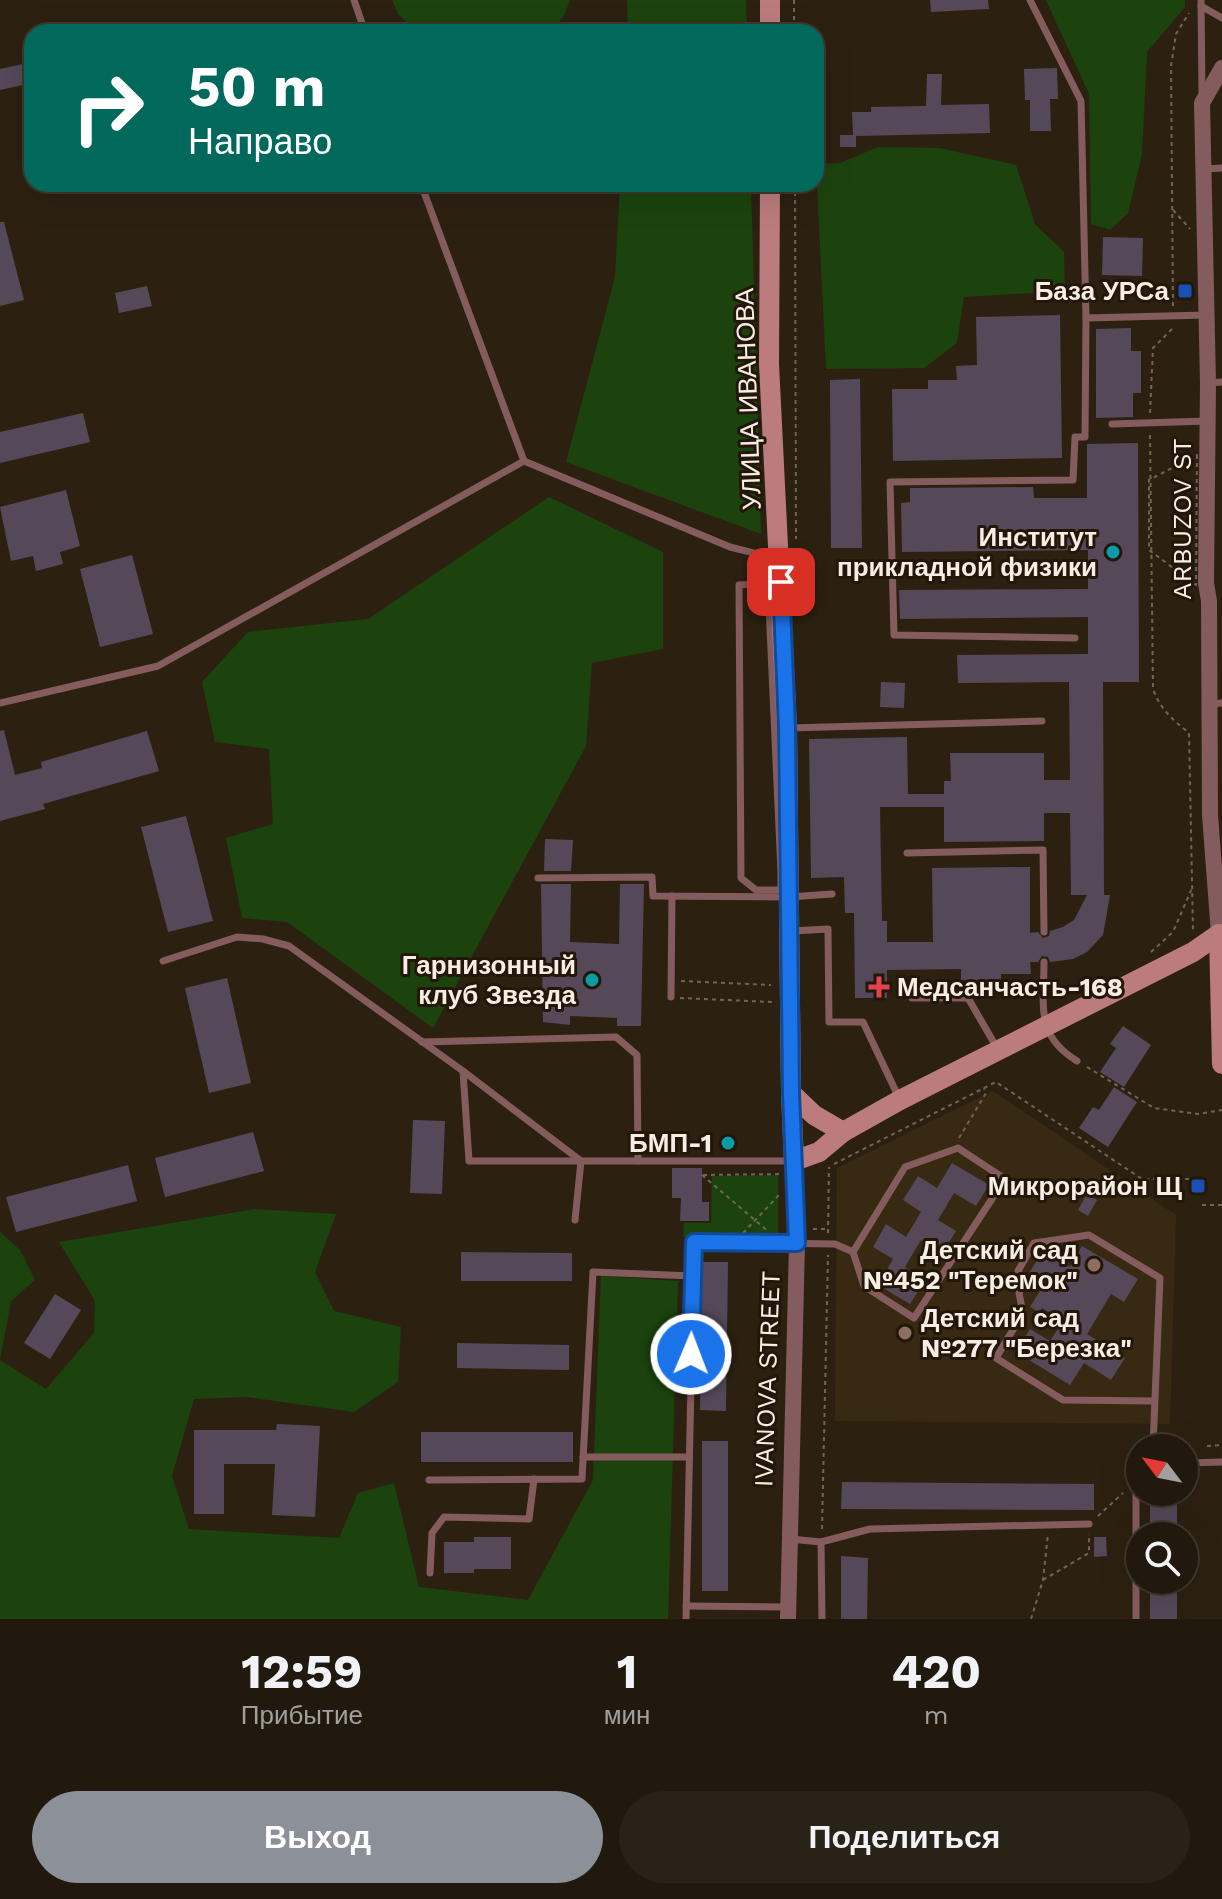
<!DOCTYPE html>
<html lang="ru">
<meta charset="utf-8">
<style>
:root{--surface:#21190d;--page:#292216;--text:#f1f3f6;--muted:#a2a09d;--line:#3e382e;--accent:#8c9099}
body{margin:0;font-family:"Work Sans",sans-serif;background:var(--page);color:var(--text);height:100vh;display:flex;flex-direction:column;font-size:30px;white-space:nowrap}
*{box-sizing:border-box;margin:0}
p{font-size:26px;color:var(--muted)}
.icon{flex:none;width:44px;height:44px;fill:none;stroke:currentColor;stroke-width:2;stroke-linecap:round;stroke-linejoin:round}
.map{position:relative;height:1619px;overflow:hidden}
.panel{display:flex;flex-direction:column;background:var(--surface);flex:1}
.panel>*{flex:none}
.top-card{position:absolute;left:24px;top:24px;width:800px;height:168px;border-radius:24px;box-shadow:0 8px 32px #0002,0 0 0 2px var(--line);background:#00695c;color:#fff;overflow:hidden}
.needle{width:52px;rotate:302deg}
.buttons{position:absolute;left:1126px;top:1434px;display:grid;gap:16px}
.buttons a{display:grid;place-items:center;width:72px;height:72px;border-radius:50%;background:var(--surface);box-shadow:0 8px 32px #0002,0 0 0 2px var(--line);font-size:40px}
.pin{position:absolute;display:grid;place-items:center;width:68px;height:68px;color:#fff;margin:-34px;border-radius:16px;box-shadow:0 4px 12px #0006}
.me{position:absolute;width:88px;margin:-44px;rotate:1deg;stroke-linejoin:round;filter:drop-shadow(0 0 6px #0008)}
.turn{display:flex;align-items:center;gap:28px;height:168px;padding:0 32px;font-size:36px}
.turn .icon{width:104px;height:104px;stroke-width:2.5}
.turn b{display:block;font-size:56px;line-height:68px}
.eta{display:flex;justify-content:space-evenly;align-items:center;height:136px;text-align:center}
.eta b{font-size:48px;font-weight:700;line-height:56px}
.cta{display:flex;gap:16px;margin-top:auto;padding:16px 32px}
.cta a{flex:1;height:92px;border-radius:48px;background:var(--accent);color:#fff;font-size:32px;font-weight:700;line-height:92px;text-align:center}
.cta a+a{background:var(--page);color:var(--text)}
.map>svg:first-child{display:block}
</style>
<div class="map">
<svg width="1222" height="1619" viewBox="0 0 1222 1619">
<rect width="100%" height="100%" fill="#2c2111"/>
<path fill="#382913" d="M993 1091 1176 1215 1170 1424 835 1421 837 1168Z"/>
<g fill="#1c430d">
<path d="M392 0H570L564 16 550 32H417L398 14Z"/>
<path d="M627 0H746L747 32H628Z"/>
<path d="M1046 0H1185V7L1147 52 1142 154 1128 213 1110 230 1091 224 1089 94Z"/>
<path d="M878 147 939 148 1016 165 1035 224 1064 252 1065 291 964 297 957 343 924 368 826 369 816 164 840 163Z"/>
<path d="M620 184H751L761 534 566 462 615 277Z"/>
<path d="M549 497 663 552V649L592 663 586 746 433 1028 287 922 242 918 226 838 273 824 269 749 215 742 202 682 248 632 368 619Z"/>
<path d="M778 1175V1239L683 1237 684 1223H711L712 1176Z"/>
<path d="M255 1209 336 1214 315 1272 334 1311 401 1327 398 1382 354 1412 247 1397 194 1399 172 1476 189 1529 339 1538 358 1493 394 1483 419 1587 528 1600 593 1480 601 1276 678 1281 668 1619H0V1232L20 1250 35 1280 11 1301 0 1360 46 1389 94 1333 95 1301 59 1242Z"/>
</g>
<g fill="#554959" fill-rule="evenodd">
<path d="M930 0H988L989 9 931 12Z"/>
<path d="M32 62V83L0 90V69Z"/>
<path d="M1057 68 1058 99H1050L1051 131H1030V100H1025L1024 69Z"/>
<path d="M927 74H942L941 105 989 104 990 133 856 136V147H840V135H853L852 112H871V107L926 106Z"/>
<path d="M0 222H4L24 300 0 306Z"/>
<path d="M1103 237 1143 238 1142 276 1102 275Z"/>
<path d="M147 286 152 306 119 313 115 293Z"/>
<path d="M1060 315 1062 458 893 461 892 389H928V380H957L956 366 977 365 976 317Z"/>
<path d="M1131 328V351H1141V393H1133V417L1096 418V329Z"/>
<path d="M860 379 862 548H831L830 380Z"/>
<path d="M83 413 90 442 0 463V432Z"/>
<path d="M1138 443 1139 682H1103L1104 895H1110L1103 935 1087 952 1073 959 1050 962 1048 957 1042 956 1038 962H1030L1031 974H1001V980H961V969L887 970V998H855L854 913H845L844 877 811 878 809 739 907 737 908 794H944V781H951L950 753H1044V780H1070L1069 682 958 683 957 655 1088 654V617L900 619 899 590 1088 589V550L902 552 901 503 910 502V488L1033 487 1034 498H1087V444ZM880 807H944V842L1044 841V813H1070L1071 895H1087L1074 920 1063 927 1050 931 1049 936 1043 938 1038 932 1030 933V867L932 868 933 942H887V921H882Z"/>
<path d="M66 490 80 546 60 552 63 564 36 571 33 556 11 561 0 507Z"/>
<path d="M132 555 153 634 100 647 80 569Z"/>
<path d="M881 682 905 683 904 708 880 707Z"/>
<path d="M4 730 15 775 42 768 41 762 147 731 159 771 43 804 45 809 0 821V731Z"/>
<path d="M186 816 213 921 168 932 141 827Z"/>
<path d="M545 839 573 840 571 871H544Z"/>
<path d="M541 884H571L570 942 619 944 620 884H644L641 1026H617V1018L570 1016V1025L543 1022Z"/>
<path d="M227 978 251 1083 209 1093 185 988Z"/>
<path d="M1123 1026 1151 1045 1124 1087 1100 1072 1116 1048 1110 1044Z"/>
<path d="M1114 1087 1137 1102 1108 1147 1079 1128 1093 1107 1099 1110Z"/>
<path d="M413 1120 445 1121 442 1194 410 1193Z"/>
<path d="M253 1132 264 1171 165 1197 155 1158Z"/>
<path d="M952 1163 989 1185 976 1206 954 1193 938 1220 956 1231 942 1253 921 1240 905 1267 925 1280 910 1304 878 1285 893 1259 873 1247 886 1224 906 1237 921 1212 903 1200 918 1176 937 1188Z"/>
<path d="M128 1165 137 1201 16 1232 6 1197Z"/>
<path d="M672 1168H702V1202H709V1221H680L681 1198H672Z"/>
<path d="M1087 1194 1097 1200 1088 1216 1078 1210Z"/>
<path d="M1082 1246 1138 1279 1124 1302 1111 1294 1087 1334 1125 1358 1111 1380 1084 1363 1070 1385 1016 1352 1030 1329 1050 1341 1063 1321 1042 1308 1039 1312 1030 1307 1045 1283 1029 1273 1043 1251 1070 1267Z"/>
<path d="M461 1252 572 1253V1281H461Z"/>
<path d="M702 1262H728L726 1411 700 1410Z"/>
<path d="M55 1294 81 1310 50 1359 24 1343Z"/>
<path d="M457 1343 569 1345V1370L457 1368Z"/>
<path d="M277 1424 320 1426 315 1517 272 1515 275 1464H224V1514H194V1430H276Z"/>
<rect x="421" y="1432" width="152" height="30"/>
<rect x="702" y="1441" width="26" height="150"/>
<path d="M842 1482 1094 1484V1510L841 1509Z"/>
<rect x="1150" y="1492" width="27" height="44"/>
<path d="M474 1537H511V1569H474V1573H444V1542H474Z"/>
<path d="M1094 1537H1106L1107 1556 1094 1557Z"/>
<path d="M841 1556 868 1558 867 1619H841Z"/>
<rect x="1150" y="1580" width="27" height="39"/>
</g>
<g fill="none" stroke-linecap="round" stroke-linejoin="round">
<g stroke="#6f6557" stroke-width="2" stroke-dasharray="4 4" stroke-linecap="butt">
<path d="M794 0V32"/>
<path d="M795 184 796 539"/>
<path d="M1173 210 1190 229"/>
<path d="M1173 306 1171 66 1176 34 1189 13"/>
<path d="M1150 413 1153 348 1173 328"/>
<path d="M1150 435 1153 689C1160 709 1173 720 1189 733L1193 931"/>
<path d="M1197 455 1196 585 1149 550V480Z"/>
<path d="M1151 952 1173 932 1192 888"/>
<path d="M681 981 771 985"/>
<path d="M680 998 772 1002"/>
<path d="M1087 1067 1154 1108 1198 1114 1222 1110"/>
<path d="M959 1138 986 1093 984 1088"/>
<path d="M834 1164 996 1082 1142 1179H1201"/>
<path d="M702 1175 769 1232"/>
<path d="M703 1175 781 1174"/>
<path d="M1202 1205H1222"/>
<path d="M813 1229H826"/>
<path d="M743 1233 780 1194"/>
<path d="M828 1233 829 1167"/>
<path d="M1207 1446 1222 1445"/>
<path d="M1098 1516 1123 1493"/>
<path d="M822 1529 828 1255"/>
<path d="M1043 1580 1089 1553V1534"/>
<path d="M1031 1619 1043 1580 1048 1534"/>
</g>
<g stroke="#855c5d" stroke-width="7">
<path d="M354 0 365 32"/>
<path d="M1030 0 1081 101 1086 318 1085 437H1075L1073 480 890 482 894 635 1075 638"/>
<path d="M1201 0 1202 92"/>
<path d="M1201 6 1222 18"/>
<path d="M1205 169 1222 168"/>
<path d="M421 184 524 461 730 547 778 559"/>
<path d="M1086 318 1206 315"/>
<path d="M1208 383 1222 382"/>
<path d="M1112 424 1207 421"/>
<path d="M768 583 781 872V890H756L741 878 739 585Z"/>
<path d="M0 703 158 666 524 461"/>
<path d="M1210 704 1222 703"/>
<path d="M789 728 1042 721"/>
<path d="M907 853 1043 850 1044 932"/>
<path d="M538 878 652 877 653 896 789 897 832 894"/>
<path d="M792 931 828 929 829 1022H863L899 1098"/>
<path d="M163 961 237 937 263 939 289 946 463 1071 469 1161H792"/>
<path d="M1044 962C1044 1007 1035 1035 1077 1061"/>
<path d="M671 997 672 896"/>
<path d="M912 998H968L997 1048"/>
<path d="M422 1042 616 1037 637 1055 638 1161"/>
<path d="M463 1071 581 1161 575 1220"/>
<path d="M958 1148 1005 1179 914 1318 864 1286 853 1252 905 1167Z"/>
<path d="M1153 1448 1160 1278 1089 1235 1034 1243 1018 1271 1024 1283 1019 1293 1023 1313 996 1358 1063 1400 1155 1401"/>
<path d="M583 1457H689"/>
<path d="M1184 1463 1222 1462"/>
<path d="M429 1480 582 1479 593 1272 693 1276"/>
<path d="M790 1539 821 1542 870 1529 1089 1524"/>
<path d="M821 1542 822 1619"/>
<path d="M430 1573 432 1533 444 1517 529 1519 534 1479"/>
<path d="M686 1606 787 1607"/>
<path d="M686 1619 694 1242 835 1244 853 1252"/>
<path d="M1136 1619V1464H1140"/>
</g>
<g stroke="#855c5d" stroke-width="16">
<path d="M1219 934 1210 815 1209 601 1206 583 1208 383 1202 103 1222 68"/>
<path d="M788 1619 797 1243 794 1161"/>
</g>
<g stroke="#bc7c7d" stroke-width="20">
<path d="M770 32V0"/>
<path d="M770 184 769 364 787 728 791 1093 794 1161 819 1152 843 1132 900 1100 1193 952 1219 934"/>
<path d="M1219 934 1222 1064"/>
<path d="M791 1093 814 1115 843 1132"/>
</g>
</g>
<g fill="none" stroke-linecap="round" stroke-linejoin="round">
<defs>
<path id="route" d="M691 1354 694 1242 797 1243 791 1093 787 728 781 582"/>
</defs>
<use href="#route" stroke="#114b97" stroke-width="20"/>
<use href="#route" stroke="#1a73e8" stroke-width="14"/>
</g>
<g fill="#1a4fb4" stroke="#221708" stroke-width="3">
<rect x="1177" y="283" width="16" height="16" rx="4"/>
<rect x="1190" y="1178" width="16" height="16" rx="4"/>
</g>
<g fill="#0f9aa8" stroke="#221708" stroke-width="3">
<circle cx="1113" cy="552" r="8"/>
<circle cx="592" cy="980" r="8"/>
<circle cx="728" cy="1143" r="8"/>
</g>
<path fill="#e0444e" stroke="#221708" stroke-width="3" d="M875 975h8v8h8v8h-8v8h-8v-8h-8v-8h8z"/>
<g fill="#8d6e63" stroke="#221708" stroke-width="3">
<circle cx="1094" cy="1265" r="8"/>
<circle cx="905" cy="1333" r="8"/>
</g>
<g text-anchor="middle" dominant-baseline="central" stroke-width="6" stroke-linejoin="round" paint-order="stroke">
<g font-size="26" font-weight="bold" fill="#f6eee4" stroke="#221708" text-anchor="end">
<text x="1169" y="291">База УРСа</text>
<text x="1097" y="537">Институт<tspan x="1097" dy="30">прикладной физики</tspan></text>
<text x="576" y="965">Гарнизонный<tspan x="576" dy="30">клуб Звезда</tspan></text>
<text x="897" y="987" text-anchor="start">Медсанчасть-168</text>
<text x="712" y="1143">БМП-1</text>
<text x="1182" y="1186">Микрорайон Щ</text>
<text x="1078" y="1250">Детский сад<tspan x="1078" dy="30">№452 "Теремок"</tspan></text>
<text x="921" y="1318" text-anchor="start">Детский сад<tspan x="921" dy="30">№277 "Березка"</tspan></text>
</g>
<g font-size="26" fill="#f6eee4" stroke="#221708">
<text transform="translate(748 399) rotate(-92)">УЛИЦА ИВАНОВА</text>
<text transform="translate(1182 519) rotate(-90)">ARBUZOV ST</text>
<text transform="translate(767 1379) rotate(-88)">IVANOVA STREET</text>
</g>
</g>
</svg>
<div class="buttons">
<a><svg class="needle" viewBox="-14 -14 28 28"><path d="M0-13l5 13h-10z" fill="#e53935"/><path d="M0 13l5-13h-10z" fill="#a2a09d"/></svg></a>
<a><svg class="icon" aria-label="search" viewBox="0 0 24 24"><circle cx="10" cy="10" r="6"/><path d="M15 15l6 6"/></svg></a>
</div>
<div class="pin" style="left:781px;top:582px;background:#d93025"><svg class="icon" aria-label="arrive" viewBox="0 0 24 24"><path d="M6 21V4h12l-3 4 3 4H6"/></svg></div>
<svg class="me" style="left:691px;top:1354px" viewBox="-20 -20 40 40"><circle r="17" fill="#1a73e8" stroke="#fff" stroke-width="3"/><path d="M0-11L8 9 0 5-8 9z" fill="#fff"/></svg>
<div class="top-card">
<div class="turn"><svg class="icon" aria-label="right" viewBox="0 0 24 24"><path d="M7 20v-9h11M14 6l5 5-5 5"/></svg><div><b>50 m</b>Направо</div></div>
</div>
</div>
<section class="panel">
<div class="eta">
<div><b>12:59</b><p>Прибытие</p></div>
<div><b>1</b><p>мин</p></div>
<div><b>420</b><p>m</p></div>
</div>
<div class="cta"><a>Выход</a><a>Поделиться</a></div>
</section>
